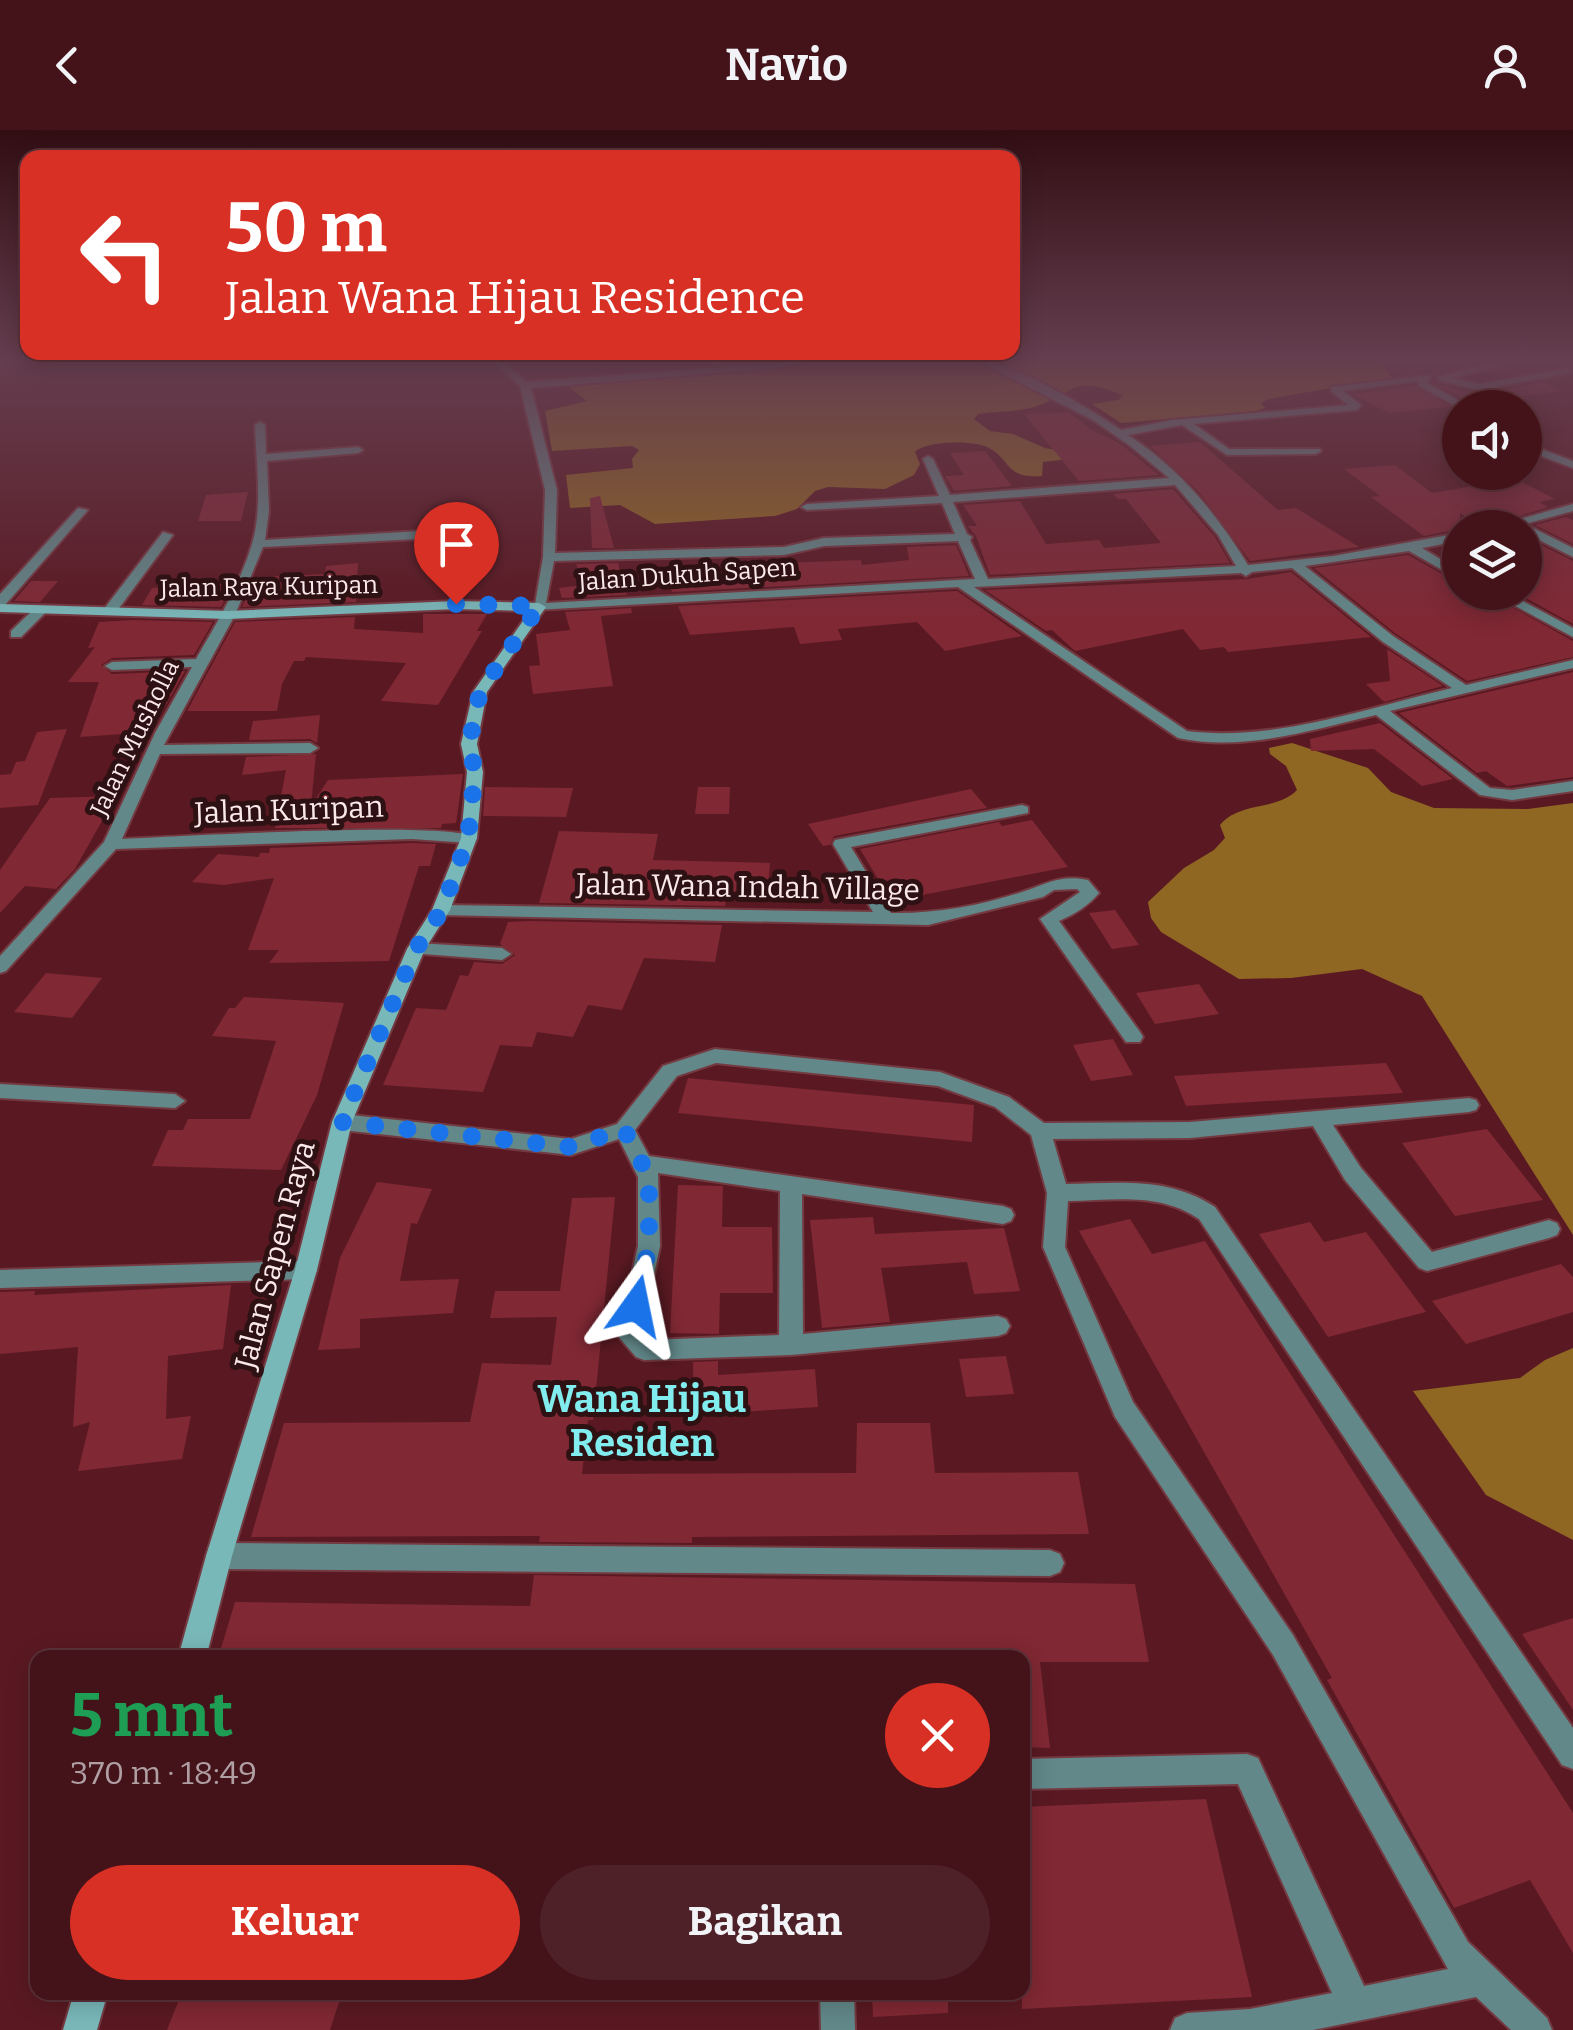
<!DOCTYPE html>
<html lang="id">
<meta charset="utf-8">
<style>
:root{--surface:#44131a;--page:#4e2027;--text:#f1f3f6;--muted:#af9ea2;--line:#5c3239;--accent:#d93025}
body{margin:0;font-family:Bitter,serif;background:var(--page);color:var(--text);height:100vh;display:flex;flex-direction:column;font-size:38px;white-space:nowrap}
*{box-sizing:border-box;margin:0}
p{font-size:32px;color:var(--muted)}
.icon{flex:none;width:55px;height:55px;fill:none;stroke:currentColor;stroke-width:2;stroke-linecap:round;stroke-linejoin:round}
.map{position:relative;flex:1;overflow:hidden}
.details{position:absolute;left:30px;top:1520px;width:1000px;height:350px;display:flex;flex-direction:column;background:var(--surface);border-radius:20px;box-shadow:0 5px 25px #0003,0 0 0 2px var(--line)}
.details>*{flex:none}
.top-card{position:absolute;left:20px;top:20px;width:1000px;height:210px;border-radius:20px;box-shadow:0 5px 25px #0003,0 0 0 2px var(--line);background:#d93025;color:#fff;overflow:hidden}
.buttons{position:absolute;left:1442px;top:260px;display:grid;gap:20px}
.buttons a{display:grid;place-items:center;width:100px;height:100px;border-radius:50%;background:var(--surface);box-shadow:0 5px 25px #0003,0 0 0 2px var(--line);font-size:50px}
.pin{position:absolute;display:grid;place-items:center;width:85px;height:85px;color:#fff;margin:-102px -42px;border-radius:50% 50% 50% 0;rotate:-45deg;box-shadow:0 0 10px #0007}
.pin .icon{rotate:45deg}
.me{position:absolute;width:110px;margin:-55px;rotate:12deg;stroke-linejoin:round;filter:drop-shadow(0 0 8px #0008)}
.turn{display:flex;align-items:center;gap:35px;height:210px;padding:0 40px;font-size:45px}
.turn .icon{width:130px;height:130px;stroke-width:2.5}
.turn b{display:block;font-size:70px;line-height:85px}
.round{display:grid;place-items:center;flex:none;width:105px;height:105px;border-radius:52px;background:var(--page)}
.head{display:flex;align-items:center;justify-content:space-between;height:170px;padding:0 40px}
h1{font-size:60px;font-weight:700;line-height:75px;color:#1e9e55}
.cta{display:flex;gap:20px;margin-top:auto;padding:20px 40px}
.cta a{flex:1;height:115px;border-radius:60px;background:var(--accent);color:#fff;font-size:40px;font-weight:700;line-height:115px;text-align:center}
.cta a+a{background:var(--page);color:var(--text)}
header{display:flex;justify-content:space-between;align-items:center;height:130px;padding:0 40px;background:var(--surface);font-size:45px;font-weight:700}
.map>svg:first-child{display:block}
</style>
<header><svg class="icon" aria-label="back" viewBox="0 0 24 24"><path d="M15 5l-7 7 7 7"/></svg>Navio<svg class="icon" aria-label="person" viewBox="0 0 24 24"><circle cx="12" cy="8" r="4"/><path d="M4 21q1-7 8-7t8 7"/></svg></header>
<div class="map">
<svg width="1573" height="1900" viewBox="0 0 1573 1900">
<rect width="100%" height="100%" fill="#5a1922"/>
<g fill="#8f6723">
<path d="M714 230H1377L1392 247 1268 269 1261 273 1265 278 1255 281 1121 293 1092 274 1118 270 1123 265C1068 244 1080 262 1034 277 1017 282 996 281 978 284L974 289 990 301 1013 304 1045 318 1143 336 1123 348 1069 329 1043 332 1042 346C1004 349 1011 328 987 317 972 310 925 311 915 322L920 334 914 345 885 359 828 357 815 361 797 379 775 386 655 394 620 375 570 378 566 345 633 338 632 329 639 320 632 316 552 321 545 281 587 271 568 256 706 244Z"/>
<path d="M1292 613 1368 638 1391 662 1434 678 1528 679 1573 673V1105L1422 866 1362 839 1291 848 1239 849 1161 802 1151 788 1148 772 1184 738 1214 720 1225 708 1220 695C1240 671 1277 681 1297 660L1286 636 1270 624 1269 618Z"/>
<path d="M1573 1218V1410L1486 1365 1413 1261 1520 1248 1545 1230Z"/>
</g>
<g fill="#802834">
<path d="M1434 249 1439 255 1479 264 1542 252 1562 261 1521 266 1529 269 1474 275 1432 252Z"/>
<path d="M1415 255 1451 277 1389 283 1352 264Z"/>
<path d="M1069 282 1090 299 1121 314 1159 345 1079 351 1024 284Z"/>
<path d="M1200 312 1278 380 1296 378 1359 417 1250 431 1198 361 1150 316Z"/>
<path d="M985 321 1012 356 954 361 945 346 964 345 950 323Z"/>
<path d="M1395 335 1432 363 1516 349 1555 369 1539 372 1548 377 1486 397 1460 383V399L1424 406 1371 367 1380 366 1344 339Z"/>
<path d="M1173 359 1215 407 1230 433 990 445 976 406 968 396H977L963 375 1020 371 1046 414 1099 410 1104 418 1161 413 1126 369H1118L1113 364Z"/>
<path d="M248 362 241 391H198L206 365Z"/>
<path d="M600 366 614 418H592L590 368Z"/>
<path d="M1566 387 1573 390V414L1535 395Z"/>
<path d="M1525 407 1573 431V494L1515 462H1525Z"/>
<path d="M956 415 969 446 672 462 670 457 709 453 707 436 861 430 862 435 909 430 907 417Z"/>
<path d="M1408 425 1460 454V462H1485L1573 511V527L1467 551 1395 503 1314 438Z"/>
<path d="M358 433 356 472 242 477 253 451 263 447 325 444 326 436Z"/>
<path d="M618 433 627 465 562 468 559 458 583 455 576 434Z"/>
<path d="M1291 442 1371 507 1228 522 1224 517 1200 520 1183 499 1075 521 1052 500 1046 501 985 460 1248 449Z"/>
<path d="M31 451H58L40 472 14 471Z"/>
<path d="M233 453 221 477 142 475 152 458Z"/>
<path d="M957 461 1022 506 945 521 917 492 838 499 842 510 800 514 794 497 690 505 678 476Z"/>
<path d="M631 478 632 483 601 486 613 556 533 564 529 536 540 535 536 504 570 500 565 482Z"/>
<path d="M423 484H487L477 501H482L438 575 381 571 406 533 306 527 304 531H294L282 554 277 581H187L235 492 355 487 354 499 423 503Z"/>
<path d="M133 490 213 492 194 525 112 528 101 535 112 544 185 541 151 602 80 607 99 552H68L95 517 88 518 99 492Z"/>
<path d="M1387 519 1443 556 1384 572 1366 554 1390 551Z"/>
<path d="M1573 542V647L1507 656 1486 641 1477 643 1399 583Z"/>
<path d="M320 585 317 613 310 609 249 610 253 591Z"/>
<path d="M1380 593 1453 649 1422 656 1374 619 1311 621 1310 609Z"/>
<path d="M67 599 38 675 0 678V645L11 644 16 632 25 631 37 602Z"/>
<path d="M316 624 311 676 328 650 463 644 456 693 442 694 441 698H275L286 640 242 645 246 627Z"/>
<path d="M485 657 573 658 566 687 483 686Z"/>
<path d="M698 657H730L729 684H695Z"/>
<path d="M971 659 987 678 834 706 830 715 823 716 808 694Z"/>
<path d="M116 666 75 739 56 759 25 756 0 783V740L50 668Z"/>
<path d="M1032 690 1068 737 891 771 860 719 999 692 1002 696Z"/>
<path d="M559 701 658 704 653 730 770 733 767 769 726 768 725 776 539 773Z"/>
<path d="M412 713 436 714 430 736H419L389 831 269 833 279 820H248L274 748 224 755 192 752 218 724 259 727 260 723H269L270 718Z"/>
<path d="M1115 780 1128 799 1139 815 1112 819 1089 783Z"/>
<path d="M508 792 531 791 722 795 715 832 644 828 622 880 588 875 573 907 537 902 532 917 500 915 483 962 383 955 416 878 446 880 460 845 468 846 474 832 502 834 515 825 500 814Z"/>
<path d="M46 843 102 848 72 888 14 882Z"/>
<path d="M1199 854 1219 884 1155 894 1136 863Z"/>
<path d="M244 867 344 873 317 965 281 1040 152 1036 168 1000H183L188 989H250L276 911 212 906 229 878H235Z"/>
<path d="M1113 909 1133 945 1091 951 1073 915Z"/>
<path d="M1386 933 1403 963 1186 976 1174 946Z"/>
<path d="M688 948 974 975 972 1012 678 983Z"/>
<path d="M1487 999 1543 1070 1455 1086 1402 1013Z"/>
<path d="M377 1052 432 1059 417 1094 411 1093 400 1151 459 1149 453 1183 360 1189V1218L318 1220 340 1128Z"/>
<path d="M678 1055 723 1056 722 1097H772L773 1163H720L719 1204 670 1203Z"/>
<path d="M615 1067 593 1290H588L582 1344 856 1343 857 1293H930L935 1343 1078 1342 1089 1404 692 1407V1413L539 1412 540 1406H510L251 1407 284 1293 470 1292 482 1233 551 1235 557 1187 490 1188 495 1161H560L572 1068Z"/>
<path d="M873 1087 875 1104 1004 1098 1020 1161 974 1164 967 1132 881 1138 890 1192 822 1198 810 1090Z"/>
<path d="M1130 1089 1152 1124 1205 1111 1573 1683V1823L1530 1750 1454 1778 1327 1550 1332 1548 1079 1101Z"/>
<path d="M1310 1092 1324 1112 1366 1102 1426 1182 1328 1207 1259 1104Z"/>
<path d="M1561 1134 1573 1147V1182L1466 1214 1432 1171Z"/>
<path d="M231 1155 223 1219 168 1226 166 1289 191 1286 182 1329 78 1341 90 1292 73 1297 78 1217 0 1224V1162L35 1161 34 1165Z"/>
<path d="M1006 1226 1014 1264 966 1267 959 1229Z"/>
<path d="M718 1231V1245L815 1239 818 1277 694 1285 693 1232Z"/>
<path d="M534 1445 1135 1454 1149 1532H1040L1050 1618 1022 1617V1528H218L235 1472 530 1476Z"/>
<path d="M1573 1488V1580L1522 1504Z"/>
<path d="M1206 1669 1252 1867 1022 1879V1677Z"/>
<path d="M182 1862H324L341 1866 330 1900H167Z"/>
<path d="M872 1862H948V1883L873 1887Z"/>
</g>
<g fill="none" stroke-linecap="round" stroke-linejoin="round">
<defs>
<g id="street">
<path d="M491 230H502L527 252 811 230 779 238 531 258 557 360 555 423 784 417 824 408 955 404 942 373 807 380 801 377 807 374 939 366 923 329 928 326 933 329 950 365 1169 348 1129 315 1093 290 975 230C1012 230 1089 279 1121 300L1172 290 1348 275 1331 261V257L1432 245 1427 253 1472 278H1460L1419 256 1417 251 1343 261 1361 275 1357 280 1194 294 1229 319H1320L1321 321 1316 324 1227 325 1182 295 1128 305C1179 338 1217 384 1248 435L1333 426 1460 403V411L1422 418 1460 441V450L1409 421 1305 436 1393 506 1466 555 1573 530V538L1390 581 1490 658 1512 660 1573 651V661L1512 670 1480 665 1376 585C1311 600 1244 622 1178 608L958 457 534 480 543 427 545 360 520 256ZM1175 355 1218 405 1236 436 988 449 970 410 972 407 967 404 953 372ZM958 411 975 449 546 473 554 431 784 425 824 416ZM1292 438 1383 512 1452 558C1367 578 1274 612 1187 601L974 457 1241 443 1246 446 1252 442Z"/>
<path d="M1480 230H1490L1496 236 1451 248 1480 254 1569 238 1573 242 1480 260 1440 251 1437 247 1484 235Z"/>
<path d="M260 292 265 295 266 324 358 317 363 320 358 323 267 331 269 381 265 410 456 399 462 403 456 407 263 417 235 485 164 615 310 613 318 618 310 623 160 624 122 709C173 707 452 690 477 708L469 713 412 709 116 719 6 841 0 843V826L104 712 155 603 192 537 112 540 105 536 112 532 196 529C217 493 240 454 252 414 263 377 256 333 255 295Z"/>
<path d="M1525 313 1573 331V338L1525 320Z"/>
<path d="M1573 374V381L1510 398H1489Z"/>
<path d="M78 378 88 380 5 475 0 476V464Z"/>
<path d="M1525 394 1573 418V427L1525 403V398H1519Z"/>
<path d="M163 402 173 405 114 485H104V479Z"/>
<path d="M1489 462H1506L1573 498V507Z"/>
<path d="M36 477 48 480 21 507H11V501Z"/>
<path d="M1022 675 1028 677V683L851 717 891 783C936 784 985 775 1028 760 1050 752 1063 745 1088 750L1099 763C1088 776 1075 784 1059 791L1140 902 1143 907 1140 912H1126L1040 789 1080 762 1077 759 1054 760 1043 767 928 795 441 785 432 780 441 775 873 782 833 714 835 710Z"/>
<path d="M416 813 502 818 511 824 502 830 410 823 407 819Z"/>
<path d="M715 919 940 942 1009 967 1044 993 1190 992 1469 968 1476 970 1479 975 1476 980 1469 982 1333 995 1361 1038 1432 1122 1549 1090 1557 1093 1560 1099 1557 1105 1549 1108 1427 1141 1419 1138 1345 1050 1313 996 1190 1008 1053 1009 1066 1054C1118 1053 1169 1046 1215 1077L1573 1598V1639L1562 1635 1199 1089C1160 1062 1114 1070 1068 1071L1065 1117 1133 1272 1293 1505 1468 1812 1547 1888 1552 1900H1511L1476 1867 1313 1900H1170L1175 1888 1187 1883 1250 1879 1332 1863 1238 1654 1022 1659V1629L1247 1624 1258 1628 1364 1856 1448 1839 1273 1525 1115 1287 1043 1117 1047 1063 1031 1005 995 977 938 956 716 933 677 946 635 1000 649 1026 1003 1076 1011 1079 1014 1085 1011 1091 1003 1094 802 1064 803 1204 998 1186 1006 1189 1010 1196 1006 1203 998 1206 791 1225 644 1230 636 1227 618 1206 638 1116V1047L619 1009 571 1025 342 1000 335 997 332 992 335 987 342 984 571 1009 617 994 663 936ZM658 1043 780 1061 779 1205 649 1210 642 1203 660 1116Z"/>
<path d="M0 954 175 964 185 971 175 978 0 968Z"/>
<path d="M306 1131 314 1134 317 1140 314 1146 306 1149 0 1158V1140Z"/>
<path d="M219 1413 1050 1420 1060 1424 1064 1433 1060 1442 1050 1446 219 1439 209 1435 206 1426 209 1417Z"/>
<path d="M820 1862H854L855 1900H821Z"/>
</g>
<g id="secondary">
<path d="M456 471 539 473 546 477 487 562 477 614 483 642 477 708 450 780 425 819 352 992 317 1140 232 1426 206 1528H178L206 1426 295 1140 332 992 407 819 432 780 461 708 467 642 461 614 473 562 530 481 456 479 228 489 0 482V474L228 481Z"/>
<path d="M74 1862H108L97 1900H63Z"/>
</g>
</defs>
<use href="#street" stroke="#743a42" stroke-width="4"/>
<use href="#secondary" stroke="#743a42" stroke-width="4"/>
<use href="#street" fill="#628889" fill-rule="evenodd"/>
<use href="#secondary" fill="#79b8b9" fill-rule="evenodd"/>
</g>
<linearGradient id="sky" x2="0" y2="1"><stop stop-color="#320e13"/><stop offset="0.46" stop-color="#653e4f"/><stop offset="1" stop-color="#653e4f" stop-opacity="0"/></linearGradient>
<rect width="1573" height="496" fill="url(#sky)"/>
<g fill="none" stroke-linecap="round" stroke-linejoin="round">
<path stroke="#1a73e8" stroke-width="18" stroke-dasharray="0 32.4" d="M456 474 539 476 480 562 469 614 475 642 468 708 442 780 416 819 342 992 571 1017 624 999 649 1047V1116L636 1176"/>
</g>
<g text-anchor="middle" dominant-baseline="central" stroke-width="10" stroke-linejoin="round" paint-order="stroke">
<g font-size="25" fill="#fbe9ea" stroke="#2e1113">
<text transform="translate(687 445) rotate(-4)">Jalan Dukuh Sapen</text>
<text transform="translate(269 457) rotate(-1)">Jalan Raya Kuripan</text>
<text transform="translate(135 608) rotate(-64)">Jalan Musholla</text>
</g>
<g font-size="30" fill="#fbe9ea" stroke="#2e1113">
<text transform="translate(289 680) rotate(-2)">Jalan Kuripan</text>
<text transform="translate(748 757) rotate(1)">Jalan Wana Indah Village</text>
<text transform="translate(275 1125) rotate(-75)">Jalan Sapen Raya</text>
</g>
<g font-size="38" font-weight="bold" fill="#81edee" stroke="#2e1113">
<text x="642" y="1269">Wana Hijau<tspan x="642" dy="44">Residen</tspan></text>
</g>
</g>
</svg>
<div class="buttons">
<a><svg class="icon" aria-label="sound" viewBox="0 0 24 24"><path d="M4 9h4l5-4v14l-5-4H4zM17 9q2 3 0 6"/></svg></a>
<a><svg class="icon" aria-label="layers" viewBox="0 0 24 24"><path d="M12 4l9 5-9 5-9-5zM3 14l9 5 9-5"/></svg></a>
</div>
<div class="pin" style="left:456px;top:474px;background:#d93025"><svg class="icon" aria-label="arrive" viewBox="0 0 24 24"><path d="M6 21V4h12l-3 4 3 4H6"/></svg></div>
<svg class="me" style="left:636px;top:1176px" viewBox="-20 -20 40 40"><path d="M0-17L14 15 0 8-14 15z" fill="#1a73e8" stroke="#fff" stroke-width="4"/></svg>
<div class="top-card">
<div class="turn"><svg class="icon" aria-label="left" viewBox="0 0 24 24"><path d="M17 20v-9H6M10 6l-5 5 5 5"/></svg><div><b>50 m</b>Jalan Wana Hijau Residence</div></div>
</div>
<section class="details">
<div class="head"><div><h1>5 mnt</h1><p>370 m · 18:49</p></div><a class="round" style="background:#d93025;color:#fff"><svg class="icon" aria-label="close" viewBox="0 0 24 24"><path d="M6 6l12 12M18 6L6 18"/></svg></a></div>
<div class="cta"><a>Keluar</a><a>Bagikan</a></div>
</section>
</div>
